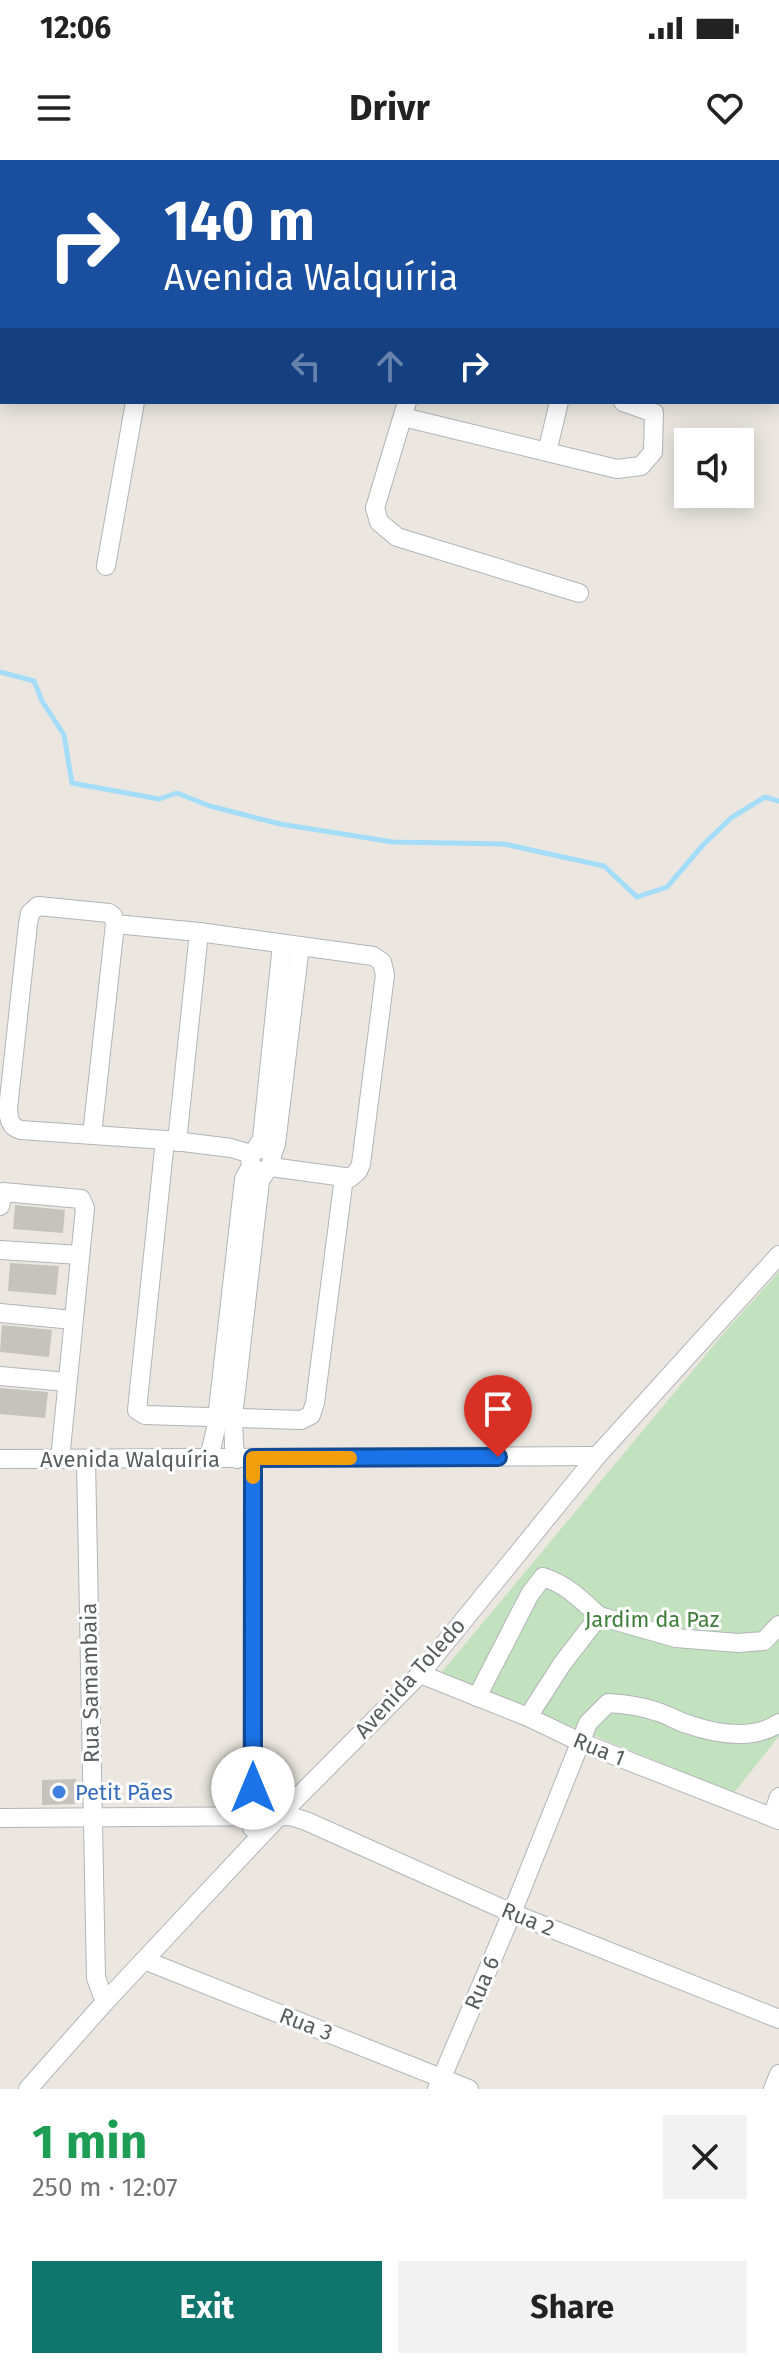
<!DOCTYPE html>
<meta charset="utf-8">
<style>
:root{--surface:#fff;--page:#f2f2f2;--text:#222;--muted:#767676;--accent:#0f766e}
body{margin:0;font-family:"Fira Sans",sans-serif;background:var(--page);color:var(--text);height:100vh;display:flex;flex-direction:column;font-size:30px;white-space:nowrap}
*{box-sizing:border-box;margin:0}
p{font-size:26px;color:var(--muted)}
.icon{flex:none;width:44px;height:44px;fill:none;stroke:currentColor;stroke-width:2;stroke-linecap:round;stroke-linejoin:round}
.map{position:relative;height:1929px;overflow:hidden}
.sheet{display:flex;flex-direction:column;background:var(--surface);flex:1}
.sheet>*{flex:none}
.hud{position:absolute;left:0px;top:0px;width:780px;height:244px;box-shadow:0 4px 20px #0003;background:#1a4fa0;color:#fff;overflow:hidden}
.buttons{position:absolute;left:674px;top:268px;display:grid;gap:16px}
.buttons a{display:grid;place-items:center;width:80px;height:80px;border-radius:0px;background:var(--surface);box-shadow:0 4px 20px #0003;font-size:40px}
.pin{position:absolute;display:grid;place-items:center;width:68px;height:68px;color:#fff;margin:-82px -34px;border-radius:50% 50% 50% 0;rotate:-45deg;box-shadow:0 0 8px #0007}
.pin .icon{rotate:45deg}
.me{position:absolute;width:88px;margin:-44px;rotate:0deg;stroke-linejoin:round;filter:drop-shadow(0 0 6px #0008)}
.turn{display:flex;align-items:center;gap:28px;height:168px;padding:0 32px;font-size:36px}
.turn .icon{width:104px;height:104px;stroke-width:2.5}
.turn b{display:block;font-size:56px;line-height:68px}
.lanes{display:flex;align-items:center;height:76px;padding:0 32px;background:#0003;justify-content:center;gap:40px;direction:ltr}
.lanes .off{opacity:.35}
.round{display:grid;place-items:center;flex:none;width:84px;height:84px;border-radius:0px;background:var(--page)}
.head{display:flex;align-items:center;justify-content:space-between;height:136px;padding:0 32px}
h1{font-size:48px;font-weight:700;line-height:60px;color:#1e9e55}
.primary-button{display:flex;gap:16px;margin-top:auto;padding:16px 32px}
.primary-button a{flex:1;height:92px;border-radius:0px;background:var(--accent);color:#fff;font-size:32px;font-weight:700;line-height:92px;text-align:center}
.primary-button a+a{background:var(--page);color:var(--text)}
.status{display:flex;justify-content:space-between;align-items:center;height:56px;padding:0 40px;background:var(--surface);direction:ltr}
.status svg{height:22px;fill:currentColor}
header{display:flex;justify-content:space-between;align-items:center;height:104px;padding:0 32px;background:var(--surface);font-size:36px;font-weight:700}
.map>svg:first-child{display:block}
</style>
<div class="status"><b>12:06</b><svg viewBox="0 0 49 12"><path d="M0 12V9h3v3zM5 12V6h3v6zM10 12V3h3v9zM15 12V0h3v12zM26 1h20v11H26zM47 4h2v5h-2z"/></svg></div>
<header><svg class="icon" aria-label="menu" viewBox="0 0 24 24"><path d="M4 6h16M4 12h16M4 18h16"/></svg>Drivr<svg class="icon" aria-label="heart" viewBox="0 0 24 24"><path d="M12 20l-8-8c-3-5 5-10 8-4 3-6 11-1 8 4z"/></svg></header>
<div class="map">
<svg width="779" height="1929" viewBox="0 0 779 1929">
<rect width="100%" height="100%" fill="#ebe7e0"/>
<path fill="#c2e1be" d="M779 1112V1576L734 1633 441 1513 729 1167Z"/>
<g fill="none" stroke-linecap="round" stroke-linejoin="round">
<path stroke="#a4ddf8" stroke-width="5" d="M0 512 34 521 42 541 64 575 72 623 159 639 177 633 210 646 280 664 393 682 504 684 604 706 637 737 667 727 703 685 731 658 765 637 779 641"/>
</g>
<g fill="#c6c2bd">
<path d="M15 1045 65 1050 63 1073 13 1069Z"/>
<path d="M10 1103 59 1106 56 1135 8 1131Z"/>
<path d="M2 1165 52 1170 49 1197 0 1192Z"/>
<path d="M0 1228 48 1232 45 1258 0 1254Z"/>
<path d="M76 1619 75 1644 42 1645V1620Z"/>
</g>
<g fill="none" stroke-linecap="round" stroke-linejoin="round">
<defs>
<g id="minor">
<path d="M169 2V0"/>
<path d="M737 2 738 0"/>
<path d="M407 242 375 348 379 362 397 377 579 433"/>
<path d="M403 257 617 309 641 306 653 292 654 253 623 242"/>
<path d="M547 292 559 242"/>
<path d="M106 406 135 242"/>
<path d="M92 975 115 764 113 756 109 753 38 746 30 753 28 764 8 949C9 960 10 967 21 970L165 980 137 1250 145 1255 301 1260 311 1255 315 1243 344 1017 350 1018 358 1011 361 1004 385 815 382 802 373 796 199 772 115 764"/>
<path d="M167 980 231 988 251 994"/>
<path d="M177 982 199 772"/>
<path d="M258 989H266L272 995 271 1007 266 1011 255 1010 251 1006 250 998 262 979 282 784"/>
<path d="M272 995 276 984 300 786"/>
<path d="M271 1007 344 1017"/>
<path d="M0 1046 3 1032 81 1039 85 1048 60 1299"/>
<path d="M0 1090 80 1095"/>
<path d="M0 1153 73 1160"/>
<path d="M0 1216 67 1222"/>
<path d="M209 1298 216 1268 244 1019 251 1006"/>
<path d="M0 1299 597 1296"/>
<path d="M86 1299 96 1818 105 1842"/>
<path d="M237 1299 234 1286 233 1257 260 1021 266 1011"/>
<path d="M420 1514 528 1557 580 1582 779 1660"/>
<path d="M477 1537 530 1434 543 1417C566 1424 582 1440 599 1456"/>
<path d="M528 1557 562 1504 599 1456 676 1478 738 1483 764 1481 779 1465"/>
<path d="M772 1657 779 1637"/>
<path d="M0 1658 290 1656 306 1661 512 1753 779 1859"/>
<path d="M252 1668 253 1298"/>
<path d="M144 1800 469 1929"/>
<path d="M28 1929 105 1842 280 1655 420 1514 597 1296 779 1095"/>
<path d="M437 1929 512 1753 588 1563 608 1543C625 1544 642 1546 658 1552 668 1555 677 1561 687 1564 716 1574 752 1581 779 1563"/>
<path d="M773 1929 779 1914"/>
</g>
<g id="major">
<path d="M420 0 425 2"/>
<path d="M635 0 639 2"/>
<path d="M778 77 779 78"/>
<path d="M778 162H779"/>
</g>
<g id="highway">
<path d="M478 0 482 2"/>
<path d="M595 0 598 2"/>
<path d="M778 99H779"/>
<path d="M778 147H779"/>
</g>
</defs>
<use href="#minor" stroke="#b1b4b7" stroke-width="20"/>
<use href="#major" stroke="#e5b05f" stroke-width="26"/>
<use href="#highway" stroke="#d98412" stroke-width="30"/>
<use href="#minor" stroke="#fff" stroke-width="18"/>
<use href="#major" stroke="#f8e2a8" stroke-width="24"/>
<use href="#highway" stroke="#f4ce8f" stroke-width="28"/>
</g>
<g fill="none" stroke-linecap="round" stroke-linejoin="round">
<defs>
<path id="route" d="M253 1628V1298L498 1297"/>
</defs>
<use href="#route" stroke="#114b97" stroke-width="20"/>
<use href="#route" stroke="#1a73e8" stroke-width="14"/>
<path stroke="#f59e0b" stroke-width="14" d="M253 1317V1298H350"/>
</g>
<circle fill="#3f7fe0" stroke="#fff" stroke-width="3" cx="59" cy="1632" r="8"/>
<g text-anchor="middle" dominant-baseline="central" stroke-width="6" stroke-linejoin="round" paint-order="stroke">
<g font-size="22" fill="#595d60" stroke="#fff">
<text x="130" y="1299">Avenida Walquíria</text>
<text transform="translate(410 1518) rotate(-48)">Avenida Toledo</text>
<text transform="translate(90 1523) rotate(-91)">Rua Samambaia</text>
<text transform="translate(599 1589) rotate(22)">Rua 1</text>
<text transform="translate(528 1759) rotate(22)">Rua 2</text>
<text transform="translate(482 1823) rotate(-67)">Rua 6</text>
<text transform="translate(306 1864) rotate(21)">Rua 3</text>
</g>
<g font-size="22" fill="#3f7e3a" stroke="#fff">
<text x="652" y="1459">Jardim da Paz</text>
</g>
<g font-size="22" fill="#366cbe" stroke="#fff" text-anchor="start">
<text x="75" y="1632">Petit Pães</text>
</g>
</g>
</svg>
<div class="buttons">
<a><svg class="icon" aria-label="sound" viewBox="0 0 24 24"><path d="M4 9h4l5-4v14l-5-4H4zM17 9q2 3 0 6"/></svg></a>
</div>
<div class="pin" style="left:498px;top:1297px;background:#d93025"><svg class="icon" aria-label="arrive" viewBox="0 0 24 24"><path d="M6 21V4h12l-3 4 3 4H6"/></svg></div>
<svg class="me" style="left:253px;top:1628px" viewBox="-20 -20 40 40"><circle r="19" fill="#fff"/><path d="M0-13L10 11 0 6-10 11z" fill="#1a73e8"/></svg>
<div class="hud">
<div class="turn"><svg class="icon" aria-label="right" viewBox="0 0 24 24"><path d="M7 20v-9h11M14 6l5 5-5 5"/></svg><div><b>140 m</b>Avenida Walquíria</div></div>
<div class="lanes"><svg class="icon off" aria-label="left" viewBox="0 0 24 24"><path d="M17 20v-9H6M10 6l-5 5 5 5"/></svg><svg class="icon off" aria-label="ahead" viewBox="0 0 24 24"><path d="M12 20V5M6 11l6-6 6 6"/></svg><svg class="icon" aria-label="right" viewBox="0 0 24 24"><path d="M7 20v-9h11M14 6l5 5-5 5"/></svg></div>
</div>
</div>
<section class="sheet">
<div class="head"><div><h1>1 min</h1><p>250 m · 12:07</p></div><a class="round"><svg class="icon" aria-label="close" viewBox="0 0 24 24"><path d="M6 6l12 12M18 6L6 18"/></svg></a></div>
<div class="primary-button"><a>Exit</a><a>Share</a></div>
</section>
